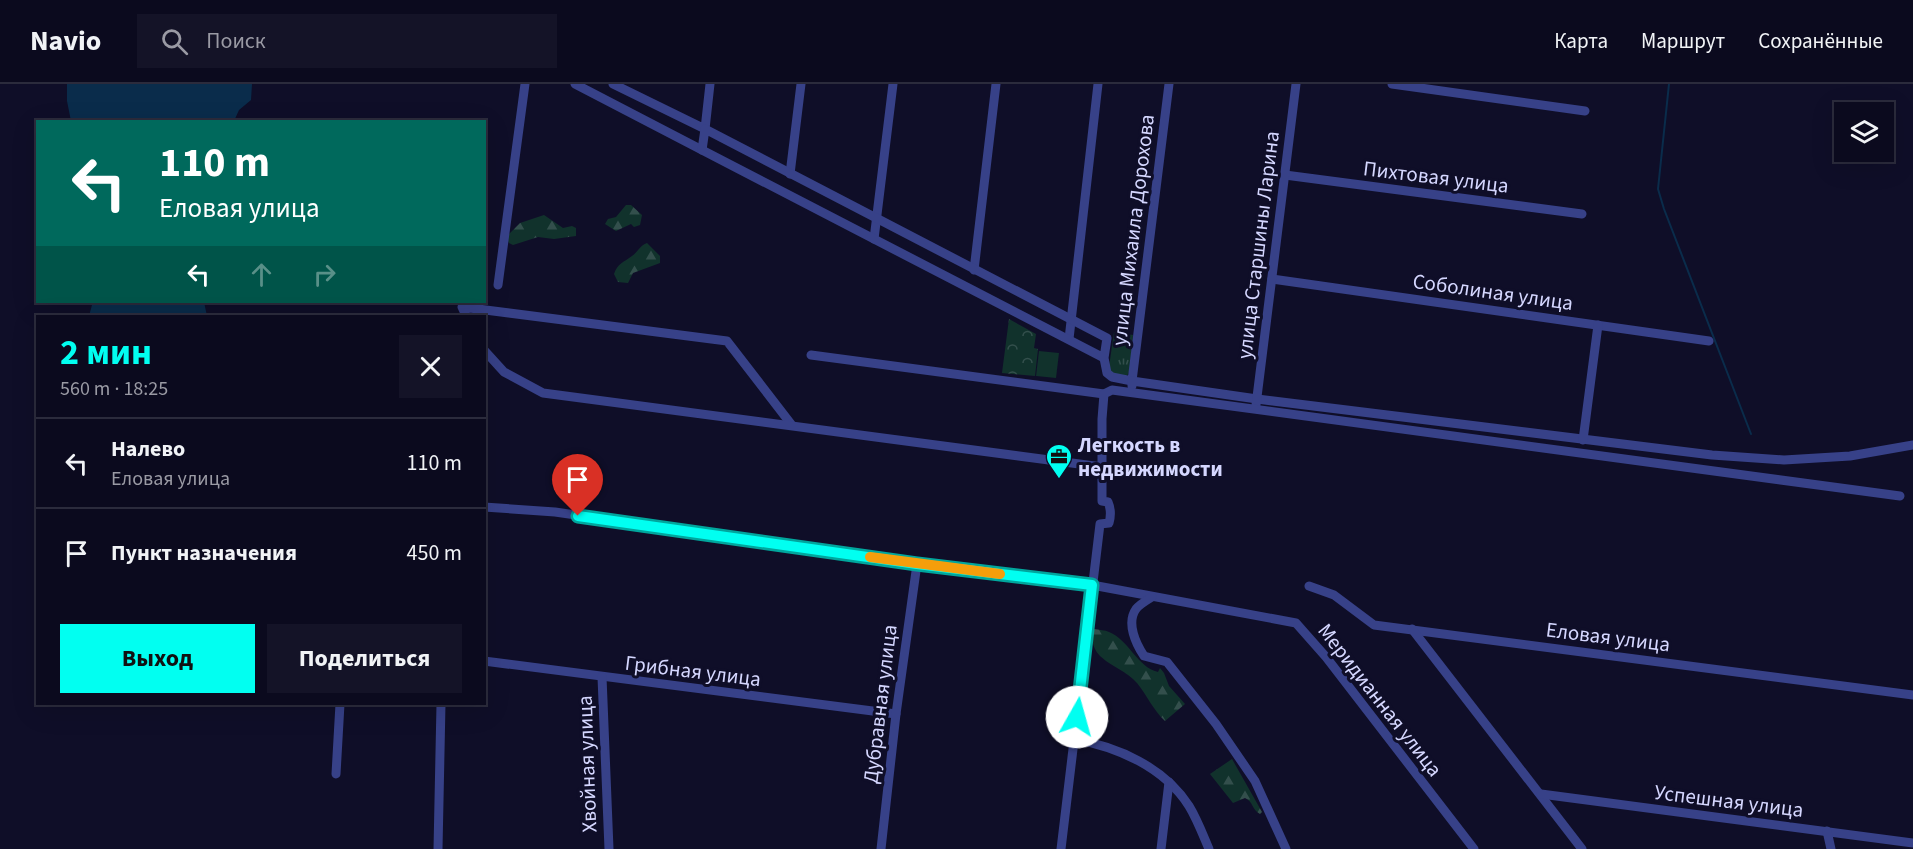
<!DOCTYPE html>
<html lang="ru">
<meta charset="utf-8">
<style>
:root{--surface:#0b0a1e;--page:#141327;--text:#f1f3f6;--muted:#9a9aa4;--line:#2b2b3c;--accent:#01fff1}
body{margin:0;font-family:"Source Sans 3",sans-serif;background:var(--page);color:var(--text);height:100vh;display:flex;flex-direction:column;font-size:22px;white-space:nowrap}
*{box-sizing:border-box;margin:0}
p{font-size:20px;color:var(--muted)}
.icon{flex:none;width:33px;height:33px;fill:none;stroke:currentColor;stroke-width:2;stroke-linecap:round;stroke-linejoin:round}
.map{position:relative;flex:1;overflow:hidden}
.drawer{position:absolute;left:36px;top:231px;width:450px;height:390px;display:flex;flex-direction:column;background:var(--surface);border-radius:0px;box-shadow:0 6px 24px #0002,0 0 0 2px var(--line)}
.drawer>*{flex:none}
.banner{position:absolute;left:36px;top:36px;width:450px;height:183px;border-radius:0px;box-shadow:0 6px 24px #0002,0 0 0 2px var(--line);background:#00695c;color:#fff;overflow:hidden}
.buttons{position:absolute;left:1834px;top:18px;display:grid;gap:12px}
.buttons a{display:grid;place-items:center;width:60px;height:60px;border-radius:0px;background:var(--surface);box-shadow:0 6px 24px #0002,0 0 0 2px var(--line);font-size:30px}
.pin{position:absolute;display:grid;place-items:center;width:51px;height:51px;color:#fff;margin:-62px -26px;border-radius:50% 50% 50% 0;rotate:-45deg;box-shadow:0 0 6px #0007}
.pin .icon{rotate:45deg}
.me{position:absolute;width:66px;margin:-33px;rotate:7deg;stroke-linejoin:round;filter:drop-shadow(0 0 4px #0008)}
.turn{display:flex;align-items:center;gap:21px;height:126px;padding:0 24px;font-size:27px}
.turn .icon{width:78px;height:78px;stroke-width:2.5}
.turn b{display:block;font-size:42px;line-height:51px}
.lanes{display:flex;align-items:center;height:57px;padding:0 24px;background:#0003;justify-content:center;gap:30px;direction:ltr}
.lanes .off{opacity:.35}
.round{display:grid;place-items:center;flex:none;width:63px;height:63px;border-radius:0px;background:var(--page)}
.headline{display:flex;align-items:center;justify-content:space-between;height:102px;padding:0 24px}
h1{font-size:36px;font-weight:700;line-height:45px;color:var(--accent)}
.primary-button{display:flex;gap:12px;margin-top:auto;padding:12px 24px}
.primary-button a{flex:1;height:69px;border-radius:0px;background:var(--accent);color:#111;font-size:24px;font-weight:700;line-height:69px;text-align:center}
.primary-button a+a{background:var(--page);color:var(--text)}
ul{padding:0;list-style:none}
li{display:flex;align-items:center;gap:18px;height:90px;padding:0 24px;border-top:2px solid var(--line)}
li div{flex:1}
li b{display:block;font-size:22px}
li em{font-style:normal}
header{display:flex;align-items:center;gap:36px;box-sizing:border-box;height:84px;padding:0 30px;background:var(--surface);border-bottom:2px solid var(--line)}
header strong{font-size:28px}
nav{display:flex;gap:33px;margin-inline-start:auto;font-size:21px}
.search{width:420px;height:54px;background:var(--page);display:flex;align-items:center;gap:15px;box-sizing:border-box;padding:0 21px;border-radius:0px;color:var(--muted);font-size:22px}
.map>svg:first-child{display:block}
</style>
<header>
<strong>Navio</strong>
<div class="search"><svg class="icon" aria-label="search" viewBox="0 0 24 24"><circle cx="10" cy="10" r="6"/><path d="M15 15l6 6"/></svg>Поиск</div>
<nav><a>Карта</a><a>Маршрут</a><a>Сохранённые</a></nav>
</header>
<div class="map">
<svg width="1913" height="765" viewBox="0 0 1913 765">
<defs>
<pattern id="grass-tufts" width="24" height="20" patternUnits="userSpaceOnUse" patternTransform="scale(1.5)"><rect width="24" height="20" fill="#11322c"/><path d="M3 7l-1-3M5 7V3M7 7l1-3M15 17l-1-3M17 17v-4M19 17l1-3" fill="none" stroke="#334f4c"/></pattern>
<pattern id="forest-firs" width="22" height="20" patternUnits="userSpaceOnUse" patternTransform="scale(1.5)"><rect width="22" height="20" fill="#11322c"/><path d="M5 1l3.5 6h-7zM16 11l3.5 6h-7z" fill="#334f4c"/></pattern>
<pattern id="park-crowns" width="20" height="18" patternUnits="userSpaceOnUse" patternTransform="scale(1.5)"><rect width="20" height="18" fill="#11322c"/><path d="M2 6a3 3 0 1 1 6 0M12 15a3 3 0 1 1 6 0" fill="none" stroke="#334f4c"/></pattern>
</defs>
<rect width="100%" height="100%" fill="#0f0e28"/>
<path fill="url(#grass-tufts)" d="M1114 248 1133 251 1130 286 1127 292 1113 290 1109 283Z"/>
<g fill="url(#forest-firs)">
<path d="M626 121H631L642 131 640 141 634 143 631 140 616 147 605 140 608 135 616 133Z"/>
<path d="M544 131 563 144 572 142 576 144V152L554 155 538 153 513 161 509 159 506 153 520 139Z"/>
<path d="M647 159 660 172V179L633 189 628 199 618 198 614 190C618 179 623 179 632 172 638 168 639 162 647 159Z"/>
<path d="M1094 545C1099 546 1105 546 1109 548 1129 556 1137 583 1158 588L1160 584 1164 589 1169 602 1185 620 1165 637C1153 626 1147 611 1137 599 1121 580 1085 577 1094 545Z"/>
<path d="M1232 675 1262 728 1260 730C1252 726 1253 717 1245 714L1233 719 1210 690Z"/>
</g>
<path fill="url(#park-crowns)" d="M1009 235 1036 250 1034 264 1038 265 1035 292 1002 289Z"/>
<path fill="#11322c" d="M1039 267 1059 269 1056 294 1036 292Z"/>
<g fill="#0a2c4b">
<path d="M67 0H252L251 16 239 26 234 37H71L67 17Z"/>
<path d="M87 218H204L207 232H89L92 221Z"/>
</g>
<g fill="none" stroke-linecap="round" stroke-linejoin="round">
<path stroke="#0a2c4b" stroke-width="2" d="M1669 0 1658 105 1664 125 1751 350"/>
<g stroke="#374188" stroke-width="9">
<path d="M575 0 702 66"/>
<path d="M613 0 705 45 710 0"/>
<path d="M1392 0 1585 27"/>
<path d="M790 90 801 0"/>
<path d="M1285 91 1582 130"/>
<path d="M874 155 893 0"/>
<path d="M974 186 996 0"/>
<path d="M1272 195 1709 257"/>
<path d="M498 201 525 0"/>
<path d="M466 232 462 223 727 257 791 340"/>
<path d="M1069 255 1098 0"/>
<path d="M484 266 504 288 543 309 1102 383"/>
<path d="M811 271 1104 310"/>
<path d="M1104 274 702 66 705 45 1107 254 1104 274 1107 289 1112 293 1132 297 1169 0"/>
<path d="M1132 302V297L1257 315 1712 371 1784 376 1850 372 1913 361"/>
<path d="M1256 321 1296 0"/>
<path d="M1583 356 1598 241"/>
<path d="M484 423 555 428 917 480 1092 501 1296 539 1326 573 1474 765"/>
<path d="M1309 502 1334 511 1374 541 1913 611"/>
<path d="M1152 513C1147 516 1139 521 1136 525 1126 539 1136 560 1144 572L1167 578 1216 640 1255 697 1286 765"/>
<path d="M1412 545 1582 765"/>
<path d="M484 577 896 630"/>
<path d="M602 593 609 765"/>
<path d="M1074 655C1118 663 1164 683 1189 722 1197 735 1203 751 1209 765"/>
<path d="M336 690 340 620"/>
<path d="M1541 710 1913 759"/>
<path d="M1827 747 1831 765"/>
<path d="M438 765 441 620"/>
<path d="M881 765 896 630 917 480"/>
<path d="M1061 765 1100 440 1109 439C1111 432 1111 425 1108 418L1102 417V335L1104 310 1112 306 1900 412"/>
<path d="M1161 765 1169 698"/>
</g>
</g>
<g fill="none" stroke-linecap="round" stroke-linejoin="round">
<defs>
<path id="route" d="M578 432 917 480 1092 501 1077 633"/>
</defs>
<use href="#route" stroke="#01a69d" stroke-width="15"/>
<use href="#route" stroke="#01fff1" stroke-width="10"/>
<path stroke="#f59e0b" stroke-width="10" d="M870 473 1000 490"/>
</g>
<defs>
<symbol id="office-pin" viewBox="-11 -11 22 30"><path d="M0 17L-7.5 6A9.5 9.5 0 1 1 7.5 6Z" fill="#01fff1" stroke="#0f0e28"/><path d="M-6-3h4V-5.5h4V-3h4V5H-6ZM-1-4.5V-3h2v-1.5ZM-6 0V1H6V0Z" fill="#111"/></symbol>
</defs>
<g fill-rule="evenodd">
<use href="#office-pin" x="1044" y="358" width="30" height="40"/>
</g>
<g text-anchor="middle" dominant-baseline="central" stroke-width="6" stroke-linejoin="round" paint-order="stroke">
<g font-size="21" fill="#d5d7ff" stroke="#0f0e28">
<text transform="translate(1436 93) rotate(7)">Пихтовая улица</text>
<text transform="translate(1133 146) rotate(-83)">улица Михаила Дорохова</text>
<text transform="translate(1258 161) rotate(-83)">улица Старшины Ларина</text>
<text transform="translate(1493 208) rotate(8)">Соболиная улица</text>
<text transform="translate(1608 553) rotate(7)">Еловая улица</text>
<text transform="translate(693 587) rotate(7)">Грибная улица</text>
<text transform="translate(1380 616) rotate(52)">Меридианная улица</text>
<text transform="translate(880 620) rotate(-83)">Дубравная улица</text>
<text transform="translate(587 680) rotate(-92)">Хвойная улица</text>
<text transform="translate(1729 717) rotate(7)">Успешная улица</text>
</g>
<g font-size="21" font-weight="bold" fill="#d5d7ff" stroke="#0f0e28" text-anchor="start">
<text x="1078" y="361">Легкость в<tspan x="1078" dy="24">недвижимости</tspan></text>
</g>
</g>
</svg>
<div class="buttons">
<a><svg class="icon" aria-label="layers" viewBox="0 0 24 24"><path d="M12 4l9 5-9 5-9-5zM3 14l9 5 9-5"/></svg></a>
</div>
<div class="pin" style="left:578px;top:432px;background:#d93025"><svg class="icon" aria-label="arrive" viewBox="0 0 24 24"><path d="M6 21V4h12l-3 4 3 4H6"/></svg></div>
<svg class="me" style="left:1077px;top:633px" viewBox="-20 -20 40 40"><circle r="19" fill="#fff"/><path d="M0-13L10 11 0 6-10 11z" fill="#01fff1"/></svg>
<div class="banner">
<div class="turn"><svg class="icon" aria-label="left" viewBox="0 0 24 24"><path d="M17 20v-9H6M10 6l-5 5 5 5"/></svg><div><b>110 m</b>Еловая улица</div></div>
<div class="lanes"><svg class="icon" aria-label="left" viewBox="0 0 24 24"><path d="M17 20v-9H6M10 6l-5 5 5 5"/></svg><svg class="icon off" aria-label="ahead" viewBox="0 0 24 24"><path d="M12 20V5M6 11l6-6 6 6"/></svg><svg class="icon off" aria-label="right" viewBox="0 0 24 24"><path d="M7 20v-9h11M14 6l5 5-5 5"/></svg></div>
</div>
<section class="drawer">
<div class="headline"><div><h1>2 мин</h1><p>560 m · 18:25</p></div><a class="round"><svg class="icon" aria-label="close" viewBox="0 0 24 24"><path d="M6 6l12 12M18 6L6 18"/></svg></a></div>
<ul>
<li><svg class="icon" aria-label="left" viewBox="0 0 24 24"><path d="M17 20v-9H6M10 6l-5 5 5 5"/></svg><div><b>Налево</b><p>Еловая улица</p></div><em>110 m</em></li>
<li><svg class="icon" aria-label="arrive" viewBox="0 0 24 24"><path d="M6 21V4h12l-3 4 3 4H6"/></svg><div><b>Пункт назначения</b></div><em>450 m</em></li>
</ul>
<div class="primary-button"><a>Выход</a><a>Поделиться</a></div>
</section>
</div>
